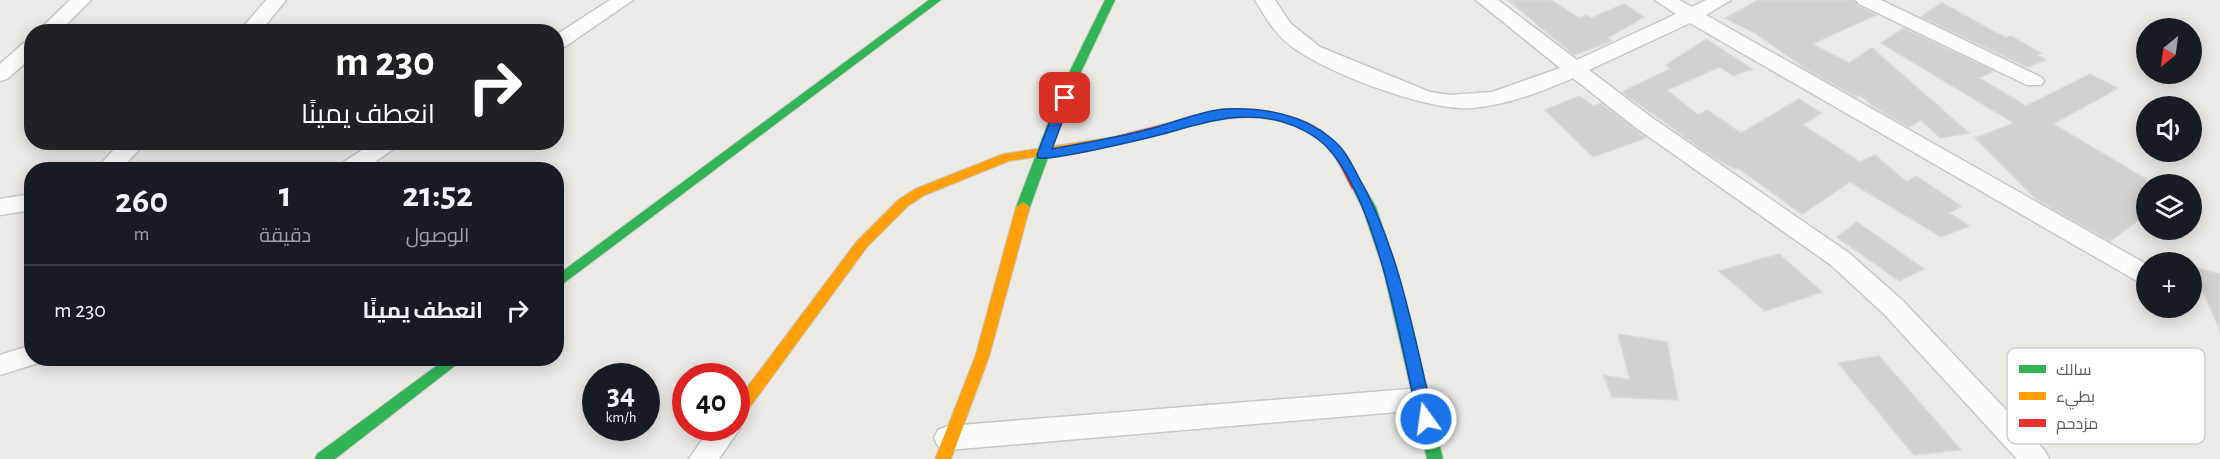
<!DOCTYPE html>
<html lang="ar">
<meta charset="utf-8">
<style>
:root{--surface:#171b24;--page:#242831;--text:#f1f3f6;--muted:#9ea1a6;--line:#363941}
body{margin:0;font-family:"Alegreya Sans",Cairo,sans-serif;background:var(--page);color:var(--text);direction:rtl;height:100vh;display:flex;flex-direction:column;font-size:22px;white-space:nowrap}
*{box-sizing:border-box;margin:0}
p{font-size:20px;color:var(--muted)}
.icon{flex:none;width:33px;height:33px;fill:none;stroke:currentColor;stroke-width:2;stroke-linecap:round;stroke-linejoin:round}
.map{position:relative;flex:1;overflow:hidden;direction:ltr}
.details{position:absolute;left:24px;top:162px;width:540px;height:204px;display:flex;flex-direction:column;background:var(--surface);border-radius:24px;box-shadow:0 3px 15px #0003;direction:rtl}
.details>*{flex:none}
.guide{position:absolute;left:24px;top:24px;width:540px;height:126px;border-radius:24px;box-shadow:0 3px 15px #0003;direction:rtl;background:#202124;color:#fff;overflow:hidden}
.needle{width:39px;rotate:209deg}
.controls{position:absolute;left:2136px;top:18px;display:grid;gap:12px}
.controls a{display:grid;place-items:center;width:66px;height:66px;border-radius:50%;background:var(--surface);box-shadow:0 3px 15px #0003;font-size:30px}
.speed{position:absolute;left:582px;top:363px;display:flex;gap:12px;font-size:30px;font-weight:700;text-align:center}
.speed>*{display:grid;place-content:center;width:78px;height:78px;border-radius:50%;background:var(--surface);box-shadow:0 3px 15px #0003;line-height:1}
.speed small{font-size:15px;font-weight:400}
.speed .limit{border:9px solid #d22;background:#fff;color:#111}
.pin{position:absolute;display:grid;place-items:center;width:51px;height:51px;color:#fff;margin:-26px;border-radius:12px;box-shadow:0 3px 9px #0006}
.me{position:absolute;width:66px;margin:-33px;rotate:346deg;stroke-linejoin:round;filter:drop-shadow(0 0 4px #0008)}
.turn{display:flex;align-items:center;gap:21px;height:126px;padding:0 30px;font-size:27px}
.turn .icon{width:78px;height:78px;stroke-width:2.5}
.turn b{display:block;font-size:42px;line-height:51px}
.eta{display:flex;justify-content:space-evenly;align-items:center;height:102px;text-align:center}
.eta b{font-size:36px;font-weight:700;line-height:42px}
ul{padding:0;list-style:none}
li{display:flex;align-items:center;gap:18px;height:90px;padding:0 30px;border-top:2px solid var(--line)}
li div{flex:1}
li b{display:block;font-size:22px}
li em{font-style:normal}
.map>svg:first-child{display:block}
</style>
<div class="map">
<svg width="2220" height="459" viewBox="0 0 2220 459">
<rect width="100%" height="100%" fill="#ebeae5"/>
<g fill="#d1d1ce" stroke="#dad9d4" stroke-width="1.5">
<path d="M1508 0H1551L1579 18 1587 15 1591 18 1624 4 1644 17 1607 38 1612 41 1574 55Z"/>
<path d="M1758 0H1854L1858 6 1876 15 1812 44 1849 63 1872 48 1969 133 1940 138 1921 120 1909 127 1874 107 1860 95 1856 97 1808 70 1755 33 1725 18Z"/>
<path d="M1942 3 2006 38 2011 36 2041 53 2037 55 2046 60 2027 67 1921 17Z"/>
<path d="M1904 28 1994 71 1979 78 2026 106 2090 74 2118 88 2053 124 2146 179V215L2110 241 2036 199 1975 138 2014 123 1881 43Z"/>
<path d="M1706 39 1752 69 1733 76 1720 67 1667 90 1698 115 1707 110 1741 133 1799 99 1821 113 1803 125 1860 162 1875 155 1907 182 1916 176 1961 206 1949 213 1969 226 1941 237 1850 182 1802 214 1738 168 1735 169 1713 157 1622 92 1670 69 1666 65Z"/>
<path d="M1579 96 1594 106 1601 103 1646 138 1593 157 1545 110Z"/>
<path d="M1857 222 1924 269 1899 281 1837 237Z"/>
<path d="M1779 254 1822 292 1765 311 1719 271Z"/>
<path d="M2192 267 2220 274V330Z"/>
<path d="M1618 334 1667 342 1678 400 1612 397 1603 375 1630 380Z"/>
<path d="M1879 356 1961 450 1914 455 1838 363Z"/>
</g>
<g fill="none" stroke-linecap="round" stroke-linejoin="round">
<defs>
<g id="street">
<path d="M70 0H91L59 32H37Z"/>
<path d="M266 0H286L260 32H239Z"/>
<path d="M610 0H633L563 48 556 50V35Z"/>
<path d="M1255 0H1275L1290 23 1320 47 1430 92 1450 95 1492 92 1560 68 1476 0H1498L1577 60 1676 14 1655 0H1679L1692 7 1706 0H1731L1706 15 2146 264V284L2137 281 1690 23 1589 70 1651 117 1849 253 1903 301 2045 451 2049 459H2017L1885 315 1831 265 1635 127 1573 78C1541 92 1507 105 1472 108 1429 112 1316 70 1285 41 1272 29 1264 15 1255 0Z"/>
<path d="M1856 0H1881L2041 77 2044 81 2041 85H2027L1859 4Z"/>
<path d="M32 40V57L7 79 0 81V64L25 42Z"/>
<path d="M121 142H146L120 170H95Z"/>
<path d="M375 142H403L364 170H336L339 165Z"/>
<path d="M32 194V210L0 215V199Z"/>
<path d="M32 345V358H43L41 362 0 375V355Z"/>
<path d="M1421 388 1431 391 1435 399 1431 407 1421 410 948 450 938 446 934 438 938 430 948 426Z"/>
<path d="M736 421 740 428 719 459H689L710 428H736Z"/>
</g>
<g id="fast">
<path d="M929 0H941L556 289V276Z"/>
<path d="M1105 0H1115L1073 89 1030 207 1023 212 1018 210 1016 207 1061 89Z"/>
<path d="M1357 182 1362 183 1376 207 1397 269 1443 459H1427L1383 269 1362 207 1351 186Z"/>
<path d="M447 358H465L335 459H315L317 454Z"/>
</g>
<g id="slow">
<path d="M1113 137 1117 138 1119 141 1117 144 1009 161 925 195 908 206 867 247 742 418 736 420V402L857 241 898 200 915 189 1003 154Z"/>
<path d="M1023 202 1030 207 989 357 951 459H935L975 357 1016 207Z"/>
</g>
<path id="jam" d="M1253 110C1315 117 1335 131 1363 186L1362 189H1352C1345 176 1339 161 1329 149 1275 90 1177 129 1113 145L1107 141 1109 138 1196 116Z"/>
</defs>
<use href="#street" stroke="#c7c7c5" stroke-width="3"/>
<use href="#fast" stroke="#c8c8c7" stroke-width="2"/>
<use href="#slow" stroke="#c8c8c7" stroke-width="2"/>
<use href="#jam" stroke="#c8c8c7" stroke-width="2"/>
<use href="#street" fill="#fcfcfb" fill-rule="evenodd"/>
<use href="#fast" fill="#30b455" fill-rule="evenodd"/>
<use href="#slow" fill="#ff9f0a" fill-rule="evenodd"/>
<use href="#jam" fill="#e5322d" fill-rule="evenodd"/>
</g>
<path fill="#1a73e8" stroke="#114b97" stroke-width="1.5" d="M1065 94 1071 98 1052 149C1083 143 1115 138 1146 130 1171 124 1199 111 1225 109 1262 107 1303 114 1332 139 1344 148 1351 163 1358 176 1400 250 1414 337 1434 419L1431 423H1420L1418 419C1401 345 1378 200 1326 146 1315 135 1297 126 1283 122 1242 110 1206 122 1167 133 1148 138 1053 161 1038 158L1037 155 1059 98Z"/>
<rect x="2007" y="348" width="198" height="96" rx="9" fill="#fff" stroke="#ceced0" stroke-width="1.5"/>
<rect x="2019" y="365" width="27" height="8" fill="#30b455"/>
<rect x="2019" y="392" width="27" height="8" fill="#ff9f0a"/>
<rect x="2019" y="419" width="27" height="8" fill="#e5322d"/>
<g font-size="16" fill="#5b5d63">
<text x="2056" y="375">سالك</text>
<text x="2056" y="402">بطيء</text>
<text x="2056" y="429">مزدحم</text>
</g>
</svg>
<div class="controls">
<a><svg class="needle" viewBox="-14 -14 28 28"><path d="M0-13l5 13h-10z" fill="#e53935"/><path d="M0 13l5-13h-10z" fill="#9ea1a6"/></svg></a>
<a><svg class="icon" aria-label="sound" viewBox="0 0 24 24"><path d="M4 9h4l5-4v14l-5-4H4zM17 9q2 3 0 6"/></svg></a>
<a><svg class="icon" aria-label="layers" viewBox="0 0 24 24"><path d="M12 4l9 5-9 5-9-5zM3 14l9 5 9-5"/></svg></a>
<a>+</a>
</div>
<div class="speed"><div>34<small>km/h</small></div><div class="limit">40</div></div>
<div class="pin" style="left:1065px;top:98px;background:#d93025"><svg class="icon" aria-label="arrive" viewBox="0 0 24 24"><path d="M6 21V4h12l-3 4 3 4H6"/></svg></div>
<svg class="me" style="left:1426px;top:419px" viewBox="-20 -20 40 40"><circle r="17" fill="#1a73e8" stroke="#fff" stroke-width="3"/><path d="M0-11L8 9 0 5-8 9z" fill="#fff"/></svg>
<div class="guide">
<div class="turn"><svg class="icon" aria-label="right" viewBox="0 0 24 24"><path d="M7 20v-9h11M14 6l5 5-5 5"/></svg><div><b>230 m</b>انعطف يمينًا</div></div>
</div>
<section class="details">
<div class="eta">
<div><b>21:52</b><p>الوصول</p></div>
<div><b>1</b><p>دقيقة</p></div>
<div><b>260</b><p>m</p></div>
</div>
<ul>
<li><svg class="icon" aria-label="right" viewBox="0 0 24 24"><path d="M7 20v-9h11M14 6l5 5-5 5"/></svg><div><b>انعطف يمينًا</b></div><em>230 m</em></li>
</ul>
</section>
</div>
